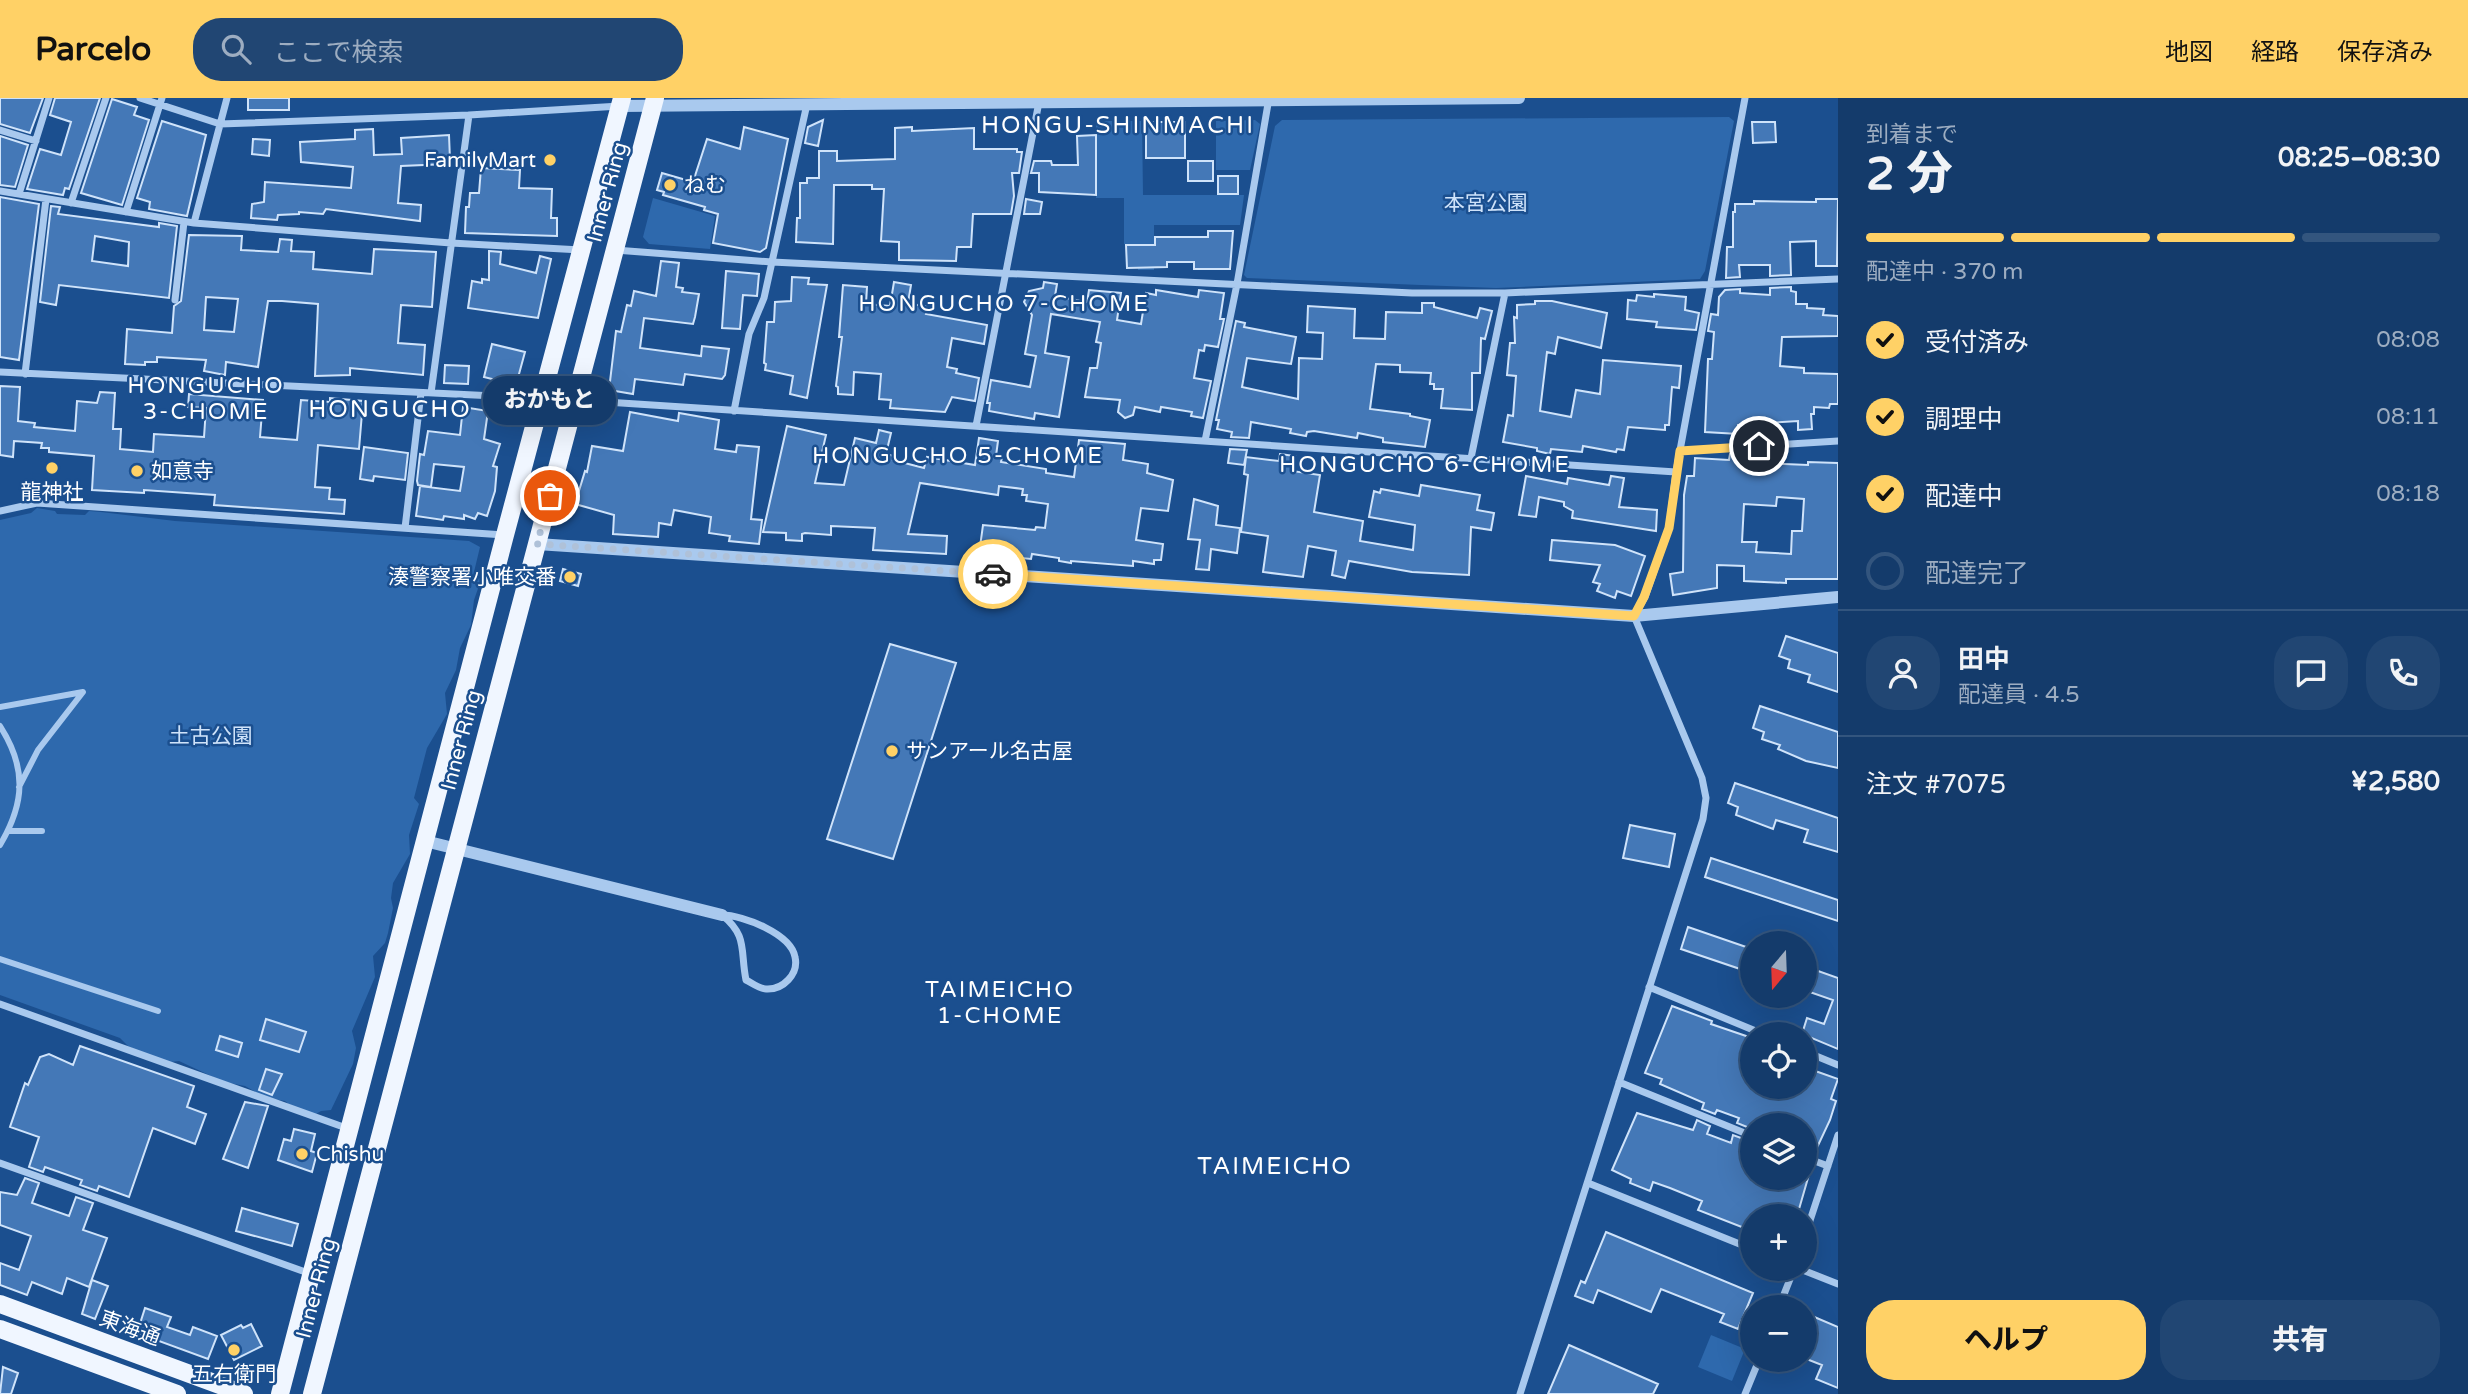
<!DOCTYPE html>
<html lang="ja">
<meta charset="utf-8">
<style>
body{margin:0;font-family:"Varela Round","Noto Sans JP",sans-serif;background:#214673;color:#f1f3f6;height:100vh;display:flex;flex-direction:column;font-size:26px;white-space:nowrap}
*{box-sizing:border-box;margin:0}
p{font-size:23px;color:#9dadc1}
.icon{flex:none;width:38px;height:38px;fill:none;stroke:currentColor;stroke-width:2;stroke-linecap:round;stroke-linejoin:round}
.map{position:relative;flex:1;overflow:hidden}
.side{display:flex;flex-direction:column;background:#143b6b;width:630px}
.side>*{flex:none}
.needle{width:46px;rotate:199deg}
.fabs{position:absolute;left:1740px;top:833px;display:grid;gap:14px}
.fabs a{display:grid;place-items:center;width:77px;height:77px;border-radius:50%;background:#143b6b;box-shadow:0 7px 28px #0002,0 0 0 2px #33557e;font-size:35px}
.pin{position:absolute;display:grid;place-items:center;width:60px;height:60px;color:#fff;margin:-30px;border:4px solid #fff;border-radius:50%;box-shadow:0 2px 7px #0007}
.courier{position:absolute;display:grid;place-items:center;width:70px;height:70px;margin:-35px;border:5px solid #ffd166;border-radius:50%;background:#fff;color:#222;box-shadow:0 2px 9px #0007}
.bubble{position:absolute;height:49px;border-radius:24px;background:#143b6b;box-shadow:0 7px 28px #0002,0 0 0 2px #33557e;font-size:23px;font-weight:800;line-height:49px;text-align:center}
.overview em{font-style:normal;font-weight:800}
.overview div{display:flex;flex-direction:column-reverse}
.overview{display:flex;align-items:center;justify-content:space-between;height:119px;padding:0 28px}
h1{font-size:46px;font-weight:800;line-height:52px}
.bar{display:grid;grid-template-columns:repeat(4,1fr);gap:10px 7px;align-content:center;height:84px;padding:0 28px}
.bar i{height:9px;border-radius:5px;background:#33557e}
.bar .selected{background:#ffd166}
.bar p{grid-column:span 4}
.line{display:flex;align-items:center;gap:18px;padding:0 28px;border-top:2px solid #33557e}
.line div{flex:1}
.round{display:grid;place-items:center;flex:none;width:74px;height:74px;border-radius:28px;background:#214673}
ol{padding:0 28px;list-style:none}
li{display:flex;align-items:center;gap:21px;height:77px}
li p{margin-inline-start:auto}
li .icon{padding:7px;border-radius:50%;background:#ffd166;color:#111;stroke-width:4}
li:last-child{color:#9dadc1}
li i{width:38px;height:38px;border:4px solid #33557e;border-radius:50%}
.cta{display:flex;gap:14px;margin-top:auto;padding:14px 28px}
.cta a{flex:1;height:80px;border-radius:28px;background:#ffd166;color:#111;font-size:28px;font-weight:800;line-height:80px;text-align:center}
.cta a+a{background:#214673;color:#f1f3f6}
header{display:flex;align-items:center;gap:42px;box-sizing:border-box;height:98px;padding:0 35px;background:#ffd166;color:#111}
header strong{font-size:33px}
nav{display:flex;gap:38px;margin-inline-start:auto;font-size:24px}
.search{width:490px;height:63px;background:#214673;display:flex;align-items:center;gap:18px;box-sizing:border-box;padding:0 24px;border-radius:28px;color:#9dadc1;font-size:26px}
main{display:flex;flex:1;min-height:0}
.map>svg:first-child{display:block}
.green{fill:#2e69ad}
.building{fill:#4478b7;stroke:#cfe3fa;stroke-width:2;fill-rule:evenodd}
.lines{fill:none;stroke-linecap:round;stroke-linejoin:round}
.pedestrian{stroke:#a9c9ee;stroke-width:6}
.minor{stroke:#a9c9ee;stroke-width:7}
.tertiary{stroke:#a9c9ee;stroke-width:12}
.primary{stroke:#f0f6ff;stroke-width:18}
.done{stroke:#afc1d8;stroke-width:7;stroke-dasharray:0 12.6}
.route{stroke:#ffd166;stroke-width:9}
.poi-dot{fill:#ffd166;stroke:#1b4f8f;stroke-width:2.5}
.labels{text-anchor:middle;stroke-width:5;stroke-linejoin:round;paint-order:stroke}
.poi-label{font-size:21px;fill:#fff;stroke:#1b4f8f;text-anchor:start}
.street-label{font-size:21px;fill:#fff;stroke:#1b4f8f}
.park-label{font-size:21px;fill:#cfe3fa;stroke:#1b4f8f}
.neighbourhood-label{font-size:23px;letter-spacing:2px;fill:#fff;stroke:#1b4f8f}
.quarter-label{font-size:24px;letter-spacing:2px;fill:#fff;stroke:#1b4f8f}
</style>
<header>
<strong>Parcelo</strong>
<div class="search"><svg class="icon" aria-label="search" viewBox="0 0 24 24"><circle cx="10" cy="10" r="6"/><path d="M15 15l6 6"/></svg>ここで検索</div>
<nav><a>地図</a><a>経路</a><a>保存済み</a></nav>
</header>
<main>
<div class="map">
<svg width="1838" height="1296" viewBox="0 0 1838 1296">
<rect width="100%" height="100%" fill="#1b4f8f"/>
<path class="green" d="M1729,19L1734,23L1705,173L1700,181L1496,190L1247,180L1244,177L1275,28L1282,22Z
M1255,22L1260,26L1250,72H1216V23Z
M1096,23H1142L1143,97H1244L1240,127H1154V172H1138L1137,146H1124V100H1096Z
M653,100L715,118L710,151L649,146L643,139Z
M37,410L55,413L57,416L85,417L89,413L101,414L175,423L469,443L480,449L474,474L481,482L474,502L471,527L460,550L456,572L445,595L447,616L427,650L414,700L419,706L409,737L410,756L393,785L391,800L393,810L388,835L385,845L373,858L375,879L352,933L356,950L353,966L331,1012L321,1013L316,1016L299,1015L285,1003L266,1000L245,988L224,984L179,963L163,965L128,948L120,940L0,897V422L31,415Z
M1711,1237L1745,1251L1732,1283L1698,1269Z"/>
<path class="building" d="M0,0H43L30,35L0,26Z
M55,0H100L69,91L65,90L63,97L27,91L40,51L61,57L71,24L50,17Z
M248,0H289V12H248Z
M112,1L137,9L134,17L149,22L122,107L81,95Z
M823,22L818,48L805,45L808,29Z
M162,23L206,37L187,118L149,111L150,104L137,100Z
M1146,24H1185V60H1146Z
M1752,24H1775L1776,44L1753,45Z
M744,29L788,41L766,150L760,154L713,145L718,116L704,112L705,109L663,97L664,94L657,92L662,75L693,84L707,41L740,51Z
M912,29V33L974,30V51H1017V54H1022L1019,75H1012L1014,98L1011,116H973L971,149H957L956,163L899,162V144L881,143L884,91H872V87H834L833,146L796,144L797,120H800V85H807V80H819V53H837V63L895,61V30Z
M373,31L374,57L402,56L401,40L449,37L450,62L446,63L447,66L401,68L398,105L421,107L420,123L326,111L323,116L299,114V116L278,117L277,122L251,120L252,106L264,104L265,84L351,90L353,69L301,64L300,44L355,41V32Z
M1096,37V97L1039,94V75H1031L1034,63H1051L1052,67H1078L1077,38Z
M0,38L28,47L15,89L0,87Z
M253,41L270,42L269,58L252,56Z
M1188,63H1213V83H1188Z
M481,70L520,72L519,90L552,91L551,120H557V138L465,135L466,109H469L470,95H479Z
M1218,78H1238V96H1218Z
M0,99L39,106L19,262L0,259Z
M1026,101L1042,104L1040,116H1024Z
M1816,101H1838L1837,168H1816V143L1790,144L1791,177L1770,178V167H1739L1740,179L1726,180L1727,149H1733V114H1735V106H1754V103L1816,104Z
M51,108L60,109L58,116L159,129V125L177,128L169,200L59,187L56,207L40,204ZM95,138L129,144L128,168L92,163Z
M1208,133H1233L1230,171H1194V164H1167V169L1127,170L1126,147H1155V139H1208Z
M189,137L242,138L241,152L278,154L280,141L292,142L291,153L314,154L313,171L372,176L374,151L436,154L432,209L401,207L398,245L425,247L423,277L350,270V277L315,278L318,206L282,203H268L258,269L226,264L225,277L204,273L206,262L157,259V264H145V267L125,266L127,231L172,235L174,208L181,203ZM206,199L238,201L234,234L204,232Z
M489,153L501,154L500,166L536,175L540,158L551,161L538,220L468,210L472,183L482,185V181L489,182Z
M661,163L679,165L676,189L683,190L682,194L699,196L695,219L693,226L644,220L640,250L701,258L702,248L729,251L725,277L722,281L685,276L683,287L635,281L633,296L609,292L616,233L621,234L627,207L631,208L634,193L656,198Z
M726,173L759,176L757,198L743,197L740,231L722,230Z
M792,179L809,180L808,186L827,187L807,300L790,296L793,278L765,272L766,266L764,265L767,224H774L775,204L791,203Z
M894,184L911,187L908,205L928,209L926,216L987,227L984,246L952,240L947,269L957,271L956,275L979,280L975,303L952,299L945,314L890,310L891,302L879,301L881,276L854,274L853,297L838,296V289L836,288L842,239H839L843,187L867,189L866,206L890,208Z
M1044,184L1057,186L1055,198L1087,204L1089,192L1121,195L1117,222L1141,226L1146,195L1156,197V192L1198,199L1199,192L1224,195L1220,221H1224L1218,249L1205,247L1204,253L1199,252L1194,280L1211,283L1203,320L1191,318L1192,314L1161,309L1160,314L1135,309L1133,317L1125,320L1118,314L1120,302L1085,299L1090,270H1097L1101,245L1096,244L1100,224L1051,216L1045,255L1069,259L1059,319L1035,315L1034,321L989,313L990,305H987L991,282L1030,289L1036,258L1025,256L1032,217L1024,204L1029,193L1043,190Z
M1791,189V193L1796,194V206H1807V210L1824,211L1823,217L1838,218V238L1782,239L1780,268L1804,270V275L1838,276V306H1830L1829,310L1814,309V316H1811L1812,331L1798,332V323L1738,327V336L1705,334L1708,261H1712L1714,234L1708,233L1711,216L1718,217L1719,199L1725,192L1740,191V195L1770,197V190Z
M1654,196L1686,199L1685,212L1699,215L1696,232L1656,229L1657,224L1627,221L1628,202L1636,203L1637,197L1654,199Z
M1535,203H1552L1607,215L1601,250L1558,239L1555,256L1547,254L1540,313L1571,319L1576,292L1600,296L1603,262L1681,268L1679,290L1672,289L1669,327H1665V332L1628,329L1624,352L1617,351L1616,354L1583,348L1582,354L1551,351L1550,356L1537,353V350L1503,344L1508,317L1513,318L1516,278L1507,277L1510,245H1515L1514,219L1517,220V207L1535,206Z
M1422,205H1434V209L1477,220L1480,210L1492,213L1485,241L1481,240L1480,275H1472V312L1441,310L1443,291H1434V286H1430L1431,275L1400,274V267L1376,266L1370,311L1410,316V318L1430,322L1425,349L1383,344V340L1358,335L1357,340L1314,333L1307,334L1306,338L1290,335L1291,331L1251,324L1249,340L1231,339L1232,334L1217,331L1219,322H1216L1236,223L1245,225L1244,229L1296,239L1291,266L1247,260L1242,289L1298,301L1299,260L1322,261L1323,235L1307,234L1308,208L1355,211L1354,240L1385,241L1386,214L1422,215Z
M492,246L525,254L516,287L484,279Z
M445,267L469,268L468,286L444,285Z
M0,288L20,289L18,323L35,325L34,329L75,333L77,303L97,305L100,294L115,295L113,331H121L120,351L153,354L154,336L204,339L206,310L188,309L189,296L263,302L260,339L297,342L301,302L330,304V300L363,303L359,351L318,347L315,389L330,390L329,401L345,402L344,416L214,407L215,397L144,392V395L92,392L94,358L49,354V350H41L42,345L14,343L13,359L0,357Z
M463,309L488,313L484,341L500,346L493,368L497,369L495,393L487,418L478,415L475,421L464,417V421L444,418L443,422L416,418L420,388L460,393L464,369L434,366L431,389L418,387L417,383L420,356L424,357L428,333L460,337Z
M630,314L678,323L679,315L719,322L715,351L736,354L737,347L759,349L751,421L762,422L759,446L729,443L730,438L709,435L711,419L674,412L671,427L659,425L658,439L613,436L614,417L575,406L585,373L587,374L592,348L623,353Z
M787,328L826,337L815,385L844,387L855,340L876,345L879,332L891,335L886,356L894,358L893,362L924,370L927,359L975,367L979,340L998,343L996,358L1002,359L1001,364L1046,371V375L1074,379L1079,342L1125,346L1123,362L1148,366L1147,375L1173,382L1168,413L1141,410L1136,442L1163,446L1161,462H1154V466L1133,463V468L1071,463V465L1059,463V460L1032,456L1031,461L979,456L983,427L1035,432L1036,429L1045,430L1048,406L1026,403L1027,397H1022L1023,391L999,388L998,397L920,385L908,436L947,438L946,456L873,452L875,430L831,428V437L805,435L802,436V443L786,442V435L763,434Z
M364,349L408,355L405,382L374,378L373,383L360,381Z
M1230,351L1247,352L1244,367L1228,365Z
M1742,355V359L1764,360L1763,365L1808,367V364L1838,365V481H1786V485L1744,483V468L1717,467V490L1673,497L1670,476L1683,474L1684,397L1687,378H1694L1695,360L1729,362L1730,356ZM1777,399L1804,401L1802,433H1792L1791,456L1756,454L1757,444H1742L1744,406L1776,408Z
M1280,356L1295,358L1292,373L1320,377L1314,414L1363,423L1360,443L1413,452L1415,427L1369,419L1374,393L1380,395L1381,391L1419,398L1421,387L1480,397L1477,412L1494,415L1491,432L1471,429L1469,477L1412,474L1349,463L1345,480L1332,477L1336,453L1308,448L1303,479L1263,474L1268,438L1241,434L1248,377L1244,376L1246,359L1279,363Z
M1526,378L1567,386L1568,380L1609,387L1611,378L1624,380L1619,409L1657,412L1656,433L1572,420L1573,413L1564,408V404L1539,399L1536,419L1519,417Z
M1194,401L1218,408L1216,427L1240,430L1237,455L1211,451L1209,472L1196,471L1200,442L1188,441Z
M1552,442L1615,447L1645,458L1631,498L1617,493L1615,500L1597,493L1600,486L1593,484L1600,467L1550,462Z
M563,471L581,476L578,488L560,483Z
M1786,538L1838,555V594L1808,584L1810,577L1788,570L1790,562L1779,558Z
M890,546L956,565L893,761L827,741Z
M1760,608L1838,634V670L1806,663L1778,651L1780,647L1762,641L1764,634L1753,630Z
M1735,685L1838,720V754L1804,744L1808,732L1776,722L1773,731L1736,717L1738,709L1728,705Z
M1630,727L1675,736L1669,769L1623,760Z
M1711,760L1838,802V823L1705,779Z
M1688,829L1752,851V875L1681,851Z
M1804,868L1838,880V951L1802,936L1807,920L1824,926L1833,902L1804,892Z
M1672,908L1712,923L1711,926L1752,940V989H1804V969L1838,981L1831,1001L1836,1003L1830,1022L1814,1056L1804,1053V1027H1752V1031L1737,1025L1739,1020L1717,1012L1715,1016L1702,1011L1704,1005L1660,986L1662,981L1645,975Z
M266,921L306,934L299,954L260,942Z
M220,938L242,945L238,959L216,952Z
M80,948L194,988L187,1009L206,1016L195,1046L153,1030L129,1099L99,1088L97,1093L80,1087L82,1082L45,1069L43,1074L29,1069L39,1039L10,1029L25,985L28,987L40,959L49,956L73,967Z
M266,971L282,976L272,997L259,992Z
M245,1004L268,1008L248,1070L223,1061Z
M1637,1015L1693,1032L1697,1022L1710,1028L1707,1036L1731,1045L1733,1037L1752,1044V1080H1808L1797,1118H1752V1133L1698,1112L1702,1103L1670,1090L1653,1084L1650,1093L1630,1085L1631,1081L1612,1072Z
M294,1031L315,1036L311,1053L317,1055L312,1074L278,1062L284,1041L291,1043Z
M25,1080L39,1085L32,1105L69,1118L76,1099L93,1105L83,1132L107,1140L89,1189L67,1180L62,1196L32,1184L27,1197L0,1187V1165L19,1172L31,1138L0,1127V1094L17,1097Z
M242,1110L298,1126L292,1148L236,1133Z
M1606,1134L1753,1195L1738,1231L1720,1224L1724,1216L1661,1191L1651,1214L1598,1192L1593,1205L1575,1198L1581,1183L1585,1185Z
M92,1182L108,1188L95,1221L82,1216Z
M145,1210L171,1219L167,1229L190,1237L193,1229L217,1238L208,1261L137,1235Z
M1812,1218L1838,1229V1290L1816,1281L1822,1267L1804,1260V1236Z
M251,1226L262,1248L234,1262L221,1237L241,1227L243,1230Z
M1569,1247L1658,1286L1653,1296H1548Z
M3,1269L18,1275L11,1296H0Z"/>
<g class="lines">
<path class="pedestrian" d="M0,609L83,594L38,652L19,689
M0,628C27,670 25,705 0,747
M9,733H42
M0,861L158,913"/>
<path class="minor" d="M140,0L220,26L469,17L620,8
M0,32L36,43
M0,93L194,125L451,145L581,152
M19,96L49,0
M71,105L106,0
M126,114L162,0
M194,125L227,0
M615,152L772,164L1412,195H1505L1838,181
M175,202L184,124
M0,274L575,302L1676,374
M25,276L46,101
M431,295L469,17
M734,313L749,236L764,200L807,6
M976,328L1039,4
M1205,343L1237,186L1269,0
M1680,353L1838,343
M1471,360L1505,195
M0,413L37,405L504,437
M405,430L421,295
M722,817C743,817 791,836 795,859C799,876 783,892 766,891C760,891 752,885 746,882C740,852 748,838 722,817Z
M1649,889L1763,936
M0,906L349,1031
M1804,953L1838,967
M1619,984L1752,1038
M1804,1059L1828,1068
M0,1065L311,1176
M1588,1085L1752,1151
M1804,1141L1838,1037
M1800,1171L1838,1186
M1779,1209L1794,1171
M1520,1296L1703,721L1706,700L1702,680L1634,518L1645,499L1669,430L1676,374L1745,0
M1745,1296L1759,1262"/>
<path class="tertiary" d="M620,8L1519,0
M537,446L1634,518L1838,499
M425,743L722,817"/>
<path class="primary" d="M0,1206L244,1296
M0,1231L177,1296
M280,1296L505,437L622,0
M312,1296L655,0"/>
</g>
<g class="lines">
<path class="done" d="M550,398L537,446L993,476"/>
<path class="route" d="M993,476L1634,518L1644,499L1669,430L1680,353L1759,348"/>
</g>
<g class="poi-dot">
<circle cx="550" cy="62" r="7"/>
<circle cx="670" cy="87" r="7"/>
<circle cx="52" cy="370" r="7"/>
<circle cx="137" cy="373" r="7"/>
<circle cx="570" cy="479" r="7"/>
<circle cx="892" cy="653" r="7"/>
<circle cx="302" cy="1056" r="7"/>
<circle cx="234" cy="1252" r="7"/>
</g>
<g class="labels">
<g class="poi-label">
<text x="536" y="69" text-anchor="end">FamilyMart</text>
<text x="684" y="94">ねむ</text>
<text x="151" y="380">如意寺</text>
<text x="52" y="401" text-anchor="middle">龍神社</text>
<text x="556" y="486" text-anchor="end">湊警察署小唯交番</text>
<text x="906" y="660">サンアール名古屋</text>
<text x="316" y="1063">Chishu</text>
<text x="234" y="1283" text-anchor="middle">五右衛門</text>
</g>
<g class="street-label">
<text transform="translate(607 94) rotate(-75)" y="7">Inner Ring</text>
<text transform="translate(461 642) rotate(-75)" y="7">Inner Ring</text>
<text transform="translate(316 1190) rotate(-75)" y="7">Inner Ring</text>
<text transform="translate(130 1230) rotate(20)" y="7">東海通</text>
</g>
<g class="park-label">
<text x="1486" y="112">本宮公園</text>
<text x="211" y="645">土古公園</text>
</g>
<g class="neighbourhood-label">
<text x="1004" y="213">HONGUCHO 7-CHOME</text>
<text x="206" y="295">HONGUCHO<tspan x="206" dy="26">3-CHOME</tspan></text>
<text x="958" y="365">HONGUCHO 5-CHOME</text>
<text x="1425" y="374">HONGUCHO 6-CHOME</text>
<text x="1000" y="899">TAIMEICHO<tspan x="1000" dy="26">1-CHOME</tspan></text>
</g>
<g class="quarter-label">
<text x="1118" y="35">HONGU-SHINMACHI</text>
<text x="390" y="319">HONGUCHO</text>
<text x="1275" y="1076">TAIMEICHO</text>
</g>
</g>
</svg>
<div class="fabs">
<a><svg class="needle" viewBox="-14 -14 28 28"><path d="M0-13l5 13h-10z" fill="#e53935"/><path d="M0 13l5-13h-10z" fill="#9dadc1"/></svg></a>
<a><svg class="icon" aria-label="locate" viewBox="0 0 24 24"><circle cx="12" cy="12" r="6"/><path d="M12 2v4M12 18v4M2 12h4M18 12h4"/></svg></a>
<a><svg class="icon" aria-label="layers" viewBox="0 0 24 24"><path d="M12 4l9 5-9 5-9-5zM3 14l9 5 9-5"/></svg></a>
<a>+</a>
<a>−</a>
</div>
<div class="pin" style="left:550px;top:398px;background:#ea580c"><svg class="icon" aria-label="bag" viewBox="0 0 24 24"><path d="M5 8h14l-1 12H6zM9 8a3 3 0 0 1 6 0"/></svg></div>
<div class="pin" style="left:1759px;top:348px;background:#1f2937"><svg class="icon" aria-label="home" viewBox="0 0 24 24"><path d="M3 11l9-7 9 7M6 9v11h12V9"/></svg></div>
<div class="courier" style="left:993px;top:476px"><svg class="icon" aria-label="car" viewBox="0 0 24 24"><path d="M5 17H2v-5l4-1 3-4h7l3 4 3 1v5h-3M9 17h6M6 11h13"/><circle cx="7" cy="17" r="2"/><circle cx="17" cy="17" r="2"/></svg></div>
<div class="bubble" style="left:483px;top:278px;width:133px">おかもと</div>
</div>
<section class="side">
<div class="overview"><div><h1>2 分</h1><p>到着まで</p></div><em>08:25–08:30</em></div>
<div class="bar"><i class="selected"></i><i class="selected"></i><i class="selected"></i><i></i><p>配達中 · 370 m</p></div>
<ol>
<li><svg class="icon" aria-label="check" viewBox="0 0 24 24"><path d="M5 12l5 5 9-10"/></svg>受付済み<p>08:08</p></li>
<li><svg class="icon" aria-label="check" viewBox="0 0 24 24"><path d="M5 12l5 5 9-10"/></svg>調理中<p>08:11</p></li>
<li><svg class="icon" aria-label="check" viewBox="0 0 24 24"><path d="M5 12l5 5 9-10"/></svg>配達中<p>08:18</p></li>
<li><i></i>配達完了</li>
</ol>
<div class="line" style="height:126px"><a class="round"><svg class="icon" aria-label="person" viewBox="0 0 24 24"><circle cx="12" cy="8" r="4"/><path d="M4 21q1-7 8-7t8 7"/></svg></a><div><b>田中</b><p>配達員 · 4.5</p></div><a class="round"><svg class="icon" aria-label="chat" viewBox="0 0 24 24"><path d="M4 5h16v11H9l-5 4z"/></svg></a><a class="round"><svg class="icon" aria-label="phone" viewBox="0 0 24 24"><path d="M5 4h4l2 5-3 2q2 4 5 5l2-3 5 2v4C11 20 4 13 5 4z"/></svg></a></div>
<div class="line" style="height:91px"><div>注文 #7075</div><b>¥2,580</b></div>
<div class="cta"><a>ヘルプ</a><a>共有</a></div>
</section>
</main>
